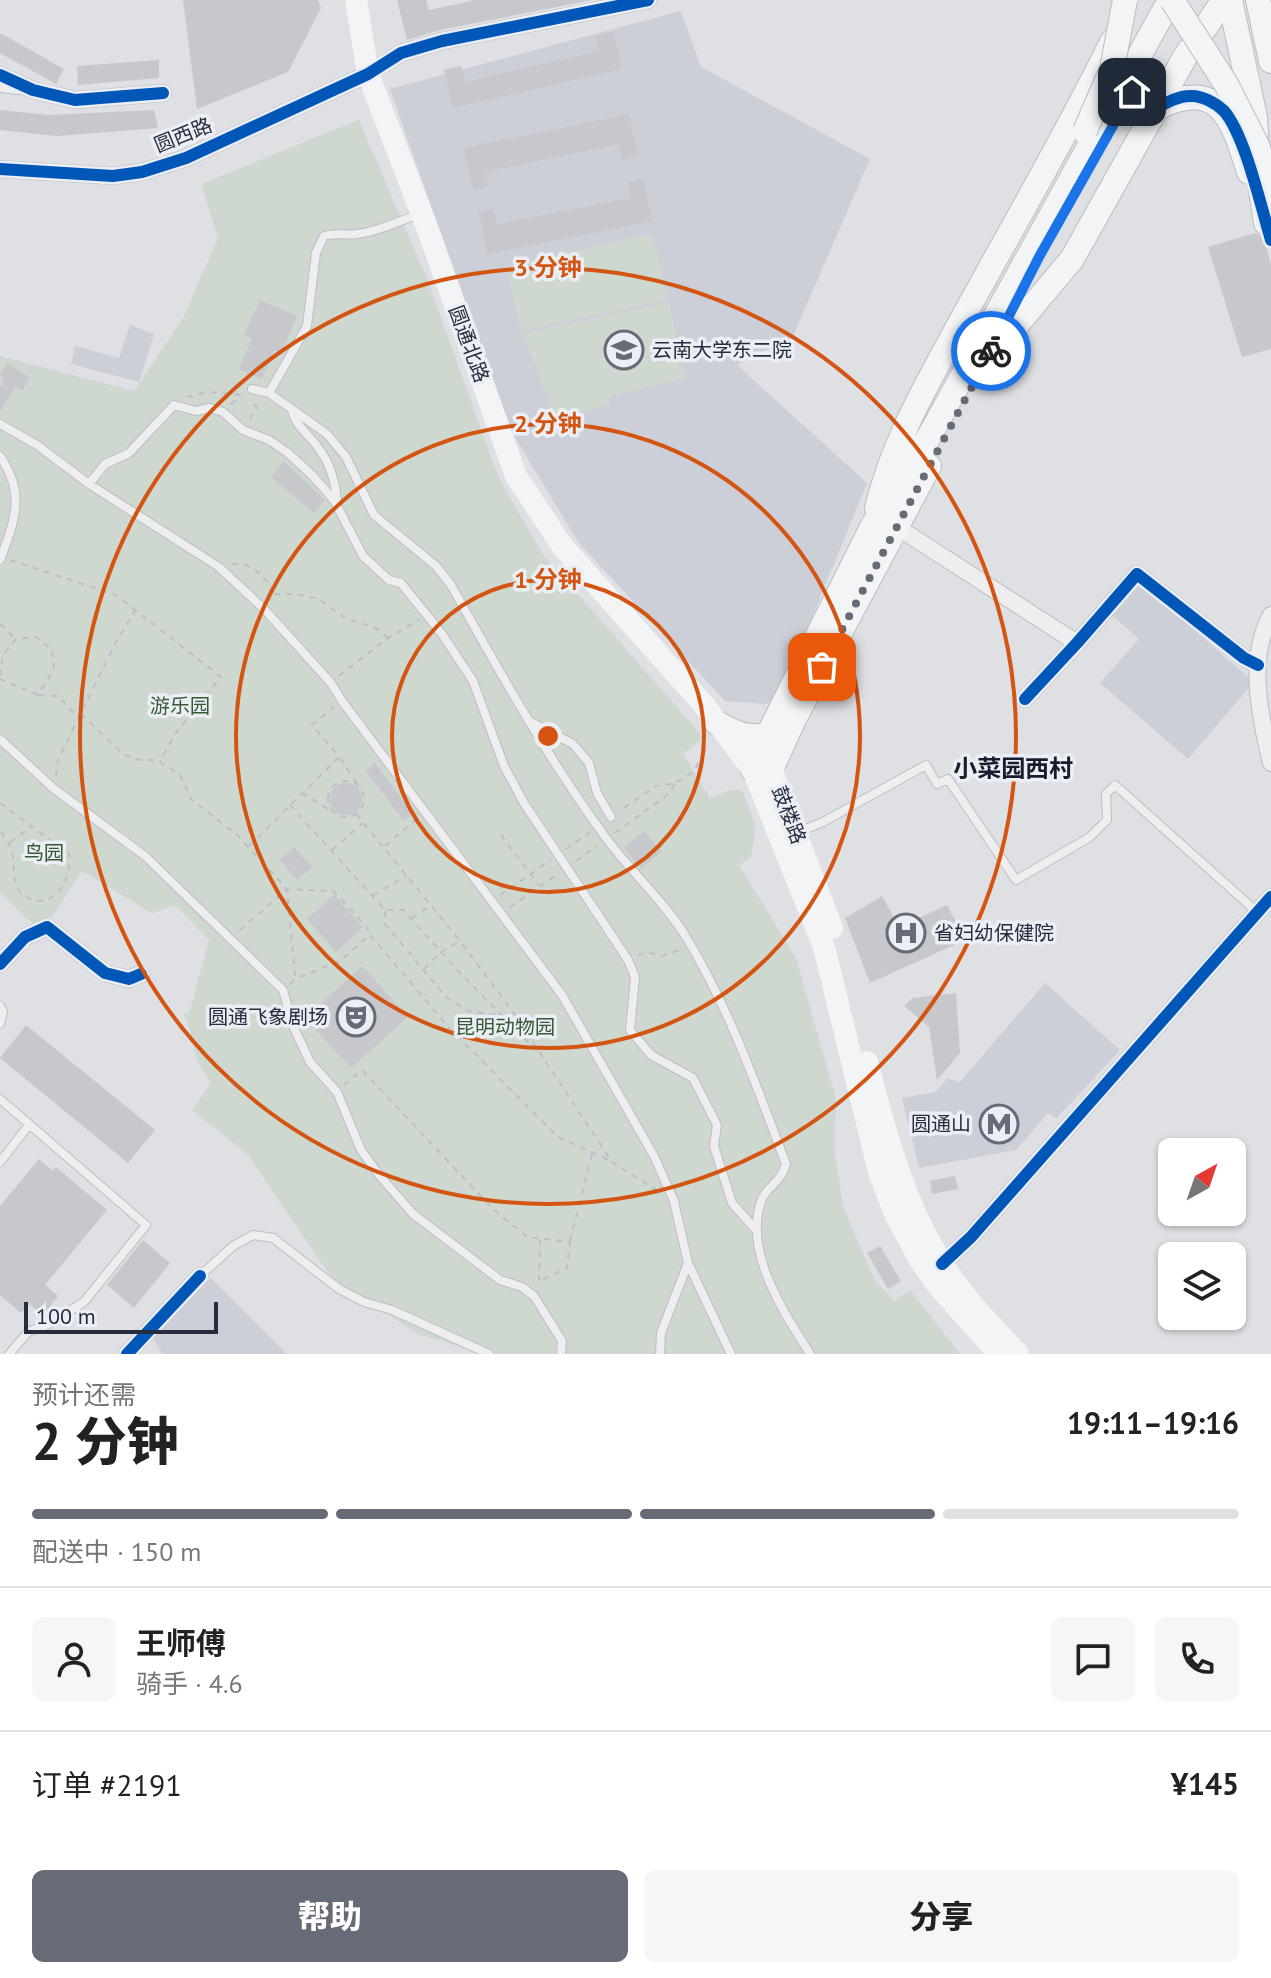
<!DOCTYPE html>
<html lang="zh">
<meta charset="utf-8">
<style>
body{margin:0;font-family:"PT Sans","Noto Sans SC",sans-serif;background:#f6f6f6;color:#222;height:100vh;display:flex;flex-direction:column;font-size:30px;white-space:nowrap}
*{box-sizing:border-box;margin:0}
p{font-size:26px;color:#767676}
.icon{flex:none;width:44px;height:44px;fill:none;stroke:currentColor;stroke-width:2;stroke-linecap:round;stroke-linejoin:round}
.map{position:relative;height:1354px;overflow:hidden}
.side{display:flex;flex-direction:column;background:#fff;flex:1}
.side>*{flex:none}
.needle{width:52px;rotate:40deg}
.controls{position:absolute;left:1158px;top:1138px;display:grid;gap:16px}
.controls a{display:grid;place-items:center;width:88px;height:88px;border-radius:12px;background:#fff;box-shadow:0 2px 6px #0004;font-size:40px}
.scale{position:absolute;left:24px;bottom:20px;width:194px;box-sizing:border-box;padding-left:8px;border:4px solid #252c3d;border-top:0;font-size:22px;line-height:28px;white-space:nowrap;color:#252c3d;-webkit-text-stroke:6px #ebeef4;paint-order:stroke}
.pin{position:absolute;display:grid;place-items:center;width:68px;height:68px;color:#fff;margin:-34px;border-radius:16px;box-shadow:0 4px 12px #0006}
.courier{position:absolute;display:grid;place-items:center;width:80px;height:80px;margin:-40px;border:6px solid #1a73e8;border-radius:50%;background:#fff;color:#222;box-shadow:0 2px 10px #0007}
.summary em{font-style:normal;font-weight:800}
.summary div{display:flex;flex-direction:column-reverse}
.summary{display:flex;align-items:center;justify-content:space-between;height:136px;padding:0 32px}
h1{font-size:52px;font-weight:800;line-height:60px}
.bar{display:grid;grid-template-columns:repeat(4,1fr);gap:12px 8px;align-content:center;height:96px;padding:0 32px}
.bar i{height:10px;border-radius:6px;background:#e0e0e0}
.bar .current{background:#666b77}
.bar p{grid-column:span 4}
.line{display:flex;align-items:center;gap:20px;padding:0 32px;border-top:2px solid #e0e0e0}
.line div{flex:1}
.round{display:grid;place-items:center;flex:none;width:84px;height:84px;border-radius:12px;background:#f6f6f6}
.button{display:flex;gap:16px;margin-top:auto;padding:16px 32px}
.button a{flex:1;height:92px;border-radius:12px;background:#666b77;color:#fff;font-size:32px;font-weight:800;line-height:92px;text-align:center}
.button a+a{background:#f6f6f6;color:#222}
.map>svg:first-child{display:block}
.built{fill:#cccfd7}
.green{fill:#ced8cf}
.building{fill:#c6c8cc}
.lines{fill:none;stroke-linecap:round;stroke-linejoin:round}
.lane-casing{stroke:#bcbec2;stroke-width:10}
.street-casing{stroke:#bcbec2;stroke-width:18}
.primary-casing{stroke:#babdc2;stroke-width:26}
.path{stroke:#bebec4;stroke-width:2;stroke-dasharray:6 6;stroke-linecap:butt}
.lane{stroke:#eeeef1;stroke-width:8}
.street{stroke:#eeeef1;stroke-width:16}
.secondary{stroke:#f2f4f5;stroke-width:22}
.primary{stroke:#f2f4f5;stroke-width:24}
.primary-bridge-casing{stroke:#babdc2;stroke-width:26;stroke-linecap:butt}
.primary-bridge{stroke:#f2f4f5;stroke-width:24}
.cycleway-casing{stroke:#ebeef4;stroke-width:17}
.cycleway{stroke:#0057b8;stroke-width:12}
.done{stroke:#666b77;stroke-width:8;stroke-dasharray:0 14.4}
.route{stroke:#1a73e8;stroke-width:10}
.ring{fill:none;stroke:#d45411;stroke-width:4}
.labels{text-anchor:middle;stroke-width:7;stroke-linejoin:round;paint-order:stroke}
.street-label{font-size:20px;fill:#252c3d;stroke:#ebeef4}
.poi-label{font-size:20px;fill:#252c3d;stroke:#ebeef4;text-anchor:start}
.park-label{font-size:20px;fill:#365933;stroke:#ebeef4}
.quarter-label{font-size:24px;font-weight:bold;fill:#181d2d;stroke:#ebeef4}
.centre{fill:#d45411;stroke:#ebeef4;stroke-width:4}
.ring-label{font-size:24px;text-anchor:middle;font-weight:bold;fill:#d45411;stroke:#ebeef4;stroke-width:7;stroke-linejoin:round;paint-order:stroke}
</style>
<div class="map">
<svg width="1271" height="1354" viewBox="0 0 1271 1354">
<rect width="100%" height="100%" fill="#dee0e4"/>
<path class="built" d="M681,11L701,67L870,159L793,336L737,365L867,483L791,669L768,704L725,701L579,543L509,428L390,89Z
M130,325L154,334L139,382L71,364L75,346L119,358Z
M1141,584L1254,682L1188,759L1100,683L1139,639L1113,616Z
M1045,983L1120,1050L1057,1118L1048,1113L1016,1150L919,1168L902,1098L935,1092L948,1078L959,1083Z
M211,1278L287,1354H162L153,1337Z"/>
<path class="green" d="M359,120L426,276L498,476L542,553L704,738L683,754L710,798L730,790H742L756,826L751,858L739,865L796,958L836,1099L835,1153L843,1206L874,1279L894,1301L910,1290L960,1354H486L420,1335L333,1280L248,1155L192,1110L211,1083L197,1061L190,1030L183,1012L189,1014L209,940L175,905L152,913L82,871L52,917L34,925L0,893V356L134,391L183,318L218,238L201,184Z
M653,234L667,300L521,331L506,266Z
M669,302L688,390L685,378L607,397L610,409L608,405L555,418L523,333Z"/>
<path class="building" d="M183,0H318L321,8L288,72L197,109Z
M397,0H426L429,10L475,0H592L440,30L407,40Z
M613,32L622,69L453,108L444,70L461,66L465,82L599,51L595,36Z
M0,33L64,69L56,84L0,53Z
M159,60V78L78,85L77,66Z
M0,110L49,115L154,110L158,128L57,136L0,130Z
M629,114L638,156L622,160L619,144L485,172L489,186L473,190L464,148Z
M643,179L652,221L487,254L479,212L494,209L497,224L631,198L628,182Z
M1255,233L1263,237L1271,264V349L1242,357L1208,247Z
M260,300L297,316L281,354L274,351L262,379L239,369L252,339L244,335Z
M7,363L30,378L22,391L15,387L0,412V388L4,380L0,375Z
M284,461L325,500L314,513L271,477Z
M375,763L413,814L404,821L365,770Z
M330 799a16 16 0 1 1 32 0a16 16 0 1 1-32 0Z
M644,831L662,851L641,869L624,848Z
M294,847L312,867L297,880L280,860Z
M334,895L363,927L336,952L307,919Z
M882,896L899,927L947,905L965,940L870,983L845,918Z
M362,966L408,1017L351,1068L305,1018Z
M956,993L960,1053L937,1080L929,1027L904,1006L913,998Z
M26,1025L155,1130L128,1163L0,1058Z
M39,1159L53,1171L56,1167L107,1210L45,1285L58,1296L43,1315L29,1304L21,1313L0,1295V1206Z
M955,1176L958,1189L932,1194L930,1181Z
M143,1240L170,1263L134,1308L107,1285Z
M880,1246L901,1281L888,1289L867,1253Z"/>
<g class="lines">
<g class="lane-casing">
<path id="lane" d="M0,88L19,90
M252,389L269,393L327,434L346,457L374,515L436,566L451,585C499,671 548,759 606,838C631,872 664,901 686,937C729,1008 757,1087 786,1164C781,1183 769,1184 762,1199C742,1251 784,1312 810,1354
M269,393L307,326L316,253L324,236C335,232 346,236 357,234C379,231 400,221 421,213
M292,410C295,425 308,434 317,446C330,462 337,485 337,506
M0,424L37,445L89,484L219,567L265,610L331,683L342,701L562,995L654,1156L674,1201L688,1263L731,1354
M0,456C26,494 15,520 0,560
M89,484L105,464L129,453L174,405L196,411L210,408L223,412L243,430L269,440L288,453L312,475L334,500L363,556L389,580L401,583L442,634L473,681L504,766L524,803L628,960L635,977L630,1030L651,1055L693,1078L717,1125L714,1146L732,1203L757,1231
M531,722L573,744L589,763L597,793L611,817
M0,739L53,788L145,856L283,990L293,1026L310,1062L337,1092L361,1150L380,1176L413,1214L500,1280L522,1287L534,1296L562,1341L561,1354
M796,833L823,822L926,765L937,784L948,779L1016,880L1090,837L1107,820L1106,794L1115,785L1257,912
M0,1006L3,1012L0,1024
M0,1099L146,1225L84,1302L49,1324L28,1332L9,1354
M0,1162L29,1125
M200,1276L233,1246L253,1235L273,1238L339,1289L364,1302L392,1310L489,1354
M660,1354L661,1333L688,1263"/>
</g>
<g class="street-casing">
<path id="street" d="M0,75L33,90L75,100L163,93
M0,169L113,176L142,172L186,158L368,74L401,53L442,41L648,0
M897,527L1077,643
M1271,615C1247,658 1260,717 1271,763
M1025,699L1077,643L1137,574L1244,658L1258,665
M0,964L25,937L47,927L105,973L129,979L141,974
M942,1264L971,1237L1271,897
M127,1354L200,1276"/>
</g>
<g class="primary-casing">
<path id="primary" d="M1230,0L1255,117L1258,171L1266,223
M1258,0L1271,61
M1155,109C1219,76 1232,118 1249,172
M984,364L1072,259L1185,57L1224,0
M877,508C893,442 927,384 959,325C1010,231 1065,138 1112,42
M717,723C739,736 755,741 780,731
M774,763L794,719L929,466
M753,770L761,749L873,525L909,472L936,424L1170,0"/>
</g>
<path class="path" d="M187,397L208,392L244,395
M231,404L241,396
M250,419L257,408L251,401
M10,560L116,595L221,677L175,734L160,761
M232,564C252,562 266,576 274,594L271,599
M274,594H295L319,599L345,618L376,628L388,638
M0,624L15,638
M0,676L3,655L16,639L36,637L52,650L54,670L38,695L0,679
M339,676L388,638L419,620
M39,695L58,696L78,718
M81,714L122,753L134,759L159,761L180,775L191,799L237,835L287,889L295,976
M340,758L359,786
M56,776L58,760L116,642L136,609
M328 799a18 18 0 1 1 36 0a18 18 0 1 1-36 0Z
M677,782L694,771L700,760
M302,793L331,811
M0,803L69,854C73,878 54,912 27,897C9,888 16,868 12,852C10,843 5,838 0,830
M290,805L385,910H403L460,973L543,1057
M356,814L457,937L513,1012L612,1162L658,1191
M615,833L666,796L676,783L656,786L621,810
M501,835L539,885
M10,842L31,827
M249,846L339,757L312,725L334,707
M385,846L417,819
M566,849L590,832
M332,850L363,823
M576,861L597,846
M373,895L406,876
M500,895L551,860
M510,907L558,874
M385,911V924L447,998L468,1011L499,1015
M412,918L430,906
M240,930L287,889L333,891L366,926L370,934
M638,955L647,952L661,956L682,949
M424,969L441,952L460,941
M290,984L295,979L340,961L370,935L452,1031L558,1137L611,1161
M344,1085L362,1070L493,1209L527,1237L570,1242L567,1268L539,1281
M570,1241L592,1154
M539,1281L540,1240"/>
<use href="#lane" class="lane"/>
<use href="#street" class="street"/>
<path class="secondary" d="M356,0L368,74L428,230L516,476L563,547L704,705L753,770L824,947L879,1172L896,1216L921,1262L938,1286L999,1354
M774,763L773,774L832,928
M867,1062C889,1144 909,1226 964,1294C980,1315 1000,1334 1018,1354"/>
<use href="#primary" class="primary"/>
<g class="primary-bridge-casing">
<path id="primary-bridge" d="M1172,0L1226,84L1257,145L1271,189
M1085,131L1112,69L1125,0"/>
</g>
<use href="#primary-bridge" class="primary-bridge"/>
<g class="cycleway-casing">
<path id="cycleway" d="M0,75L33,90L75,100L163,93
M1155,109C1166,103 1178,96 1190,96C1201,95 1216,103 1224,111C1245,135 1261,207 1271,240
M0,169L113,176L142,172L186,158L368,74L401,53L442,41L648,0
M1025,699L1077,643L1137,574L1244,658L1258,665
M0,964L25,937L47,927L105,973L129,979L141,974
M942,1264L971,1237L1271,897
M127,1354L200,1276"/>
</g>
<use href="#cycleway" class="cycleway"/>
</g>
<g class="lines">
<path class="done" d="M822,667L991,351"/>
<path class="route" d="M991,351L1039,257L1132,92"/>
</g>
<g class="ring">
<circle cx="548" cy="736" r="156"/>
<circle cx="548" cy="736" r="312"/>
<circle cx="548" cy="736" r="468"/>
</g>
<defs>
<g id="university-ring" transform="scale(2)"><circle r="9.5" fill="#ebeef4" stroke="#666b77" stroke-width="1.5"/><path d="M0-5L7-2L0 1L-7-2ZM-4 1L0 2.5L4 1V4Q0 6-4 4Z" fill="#666b77"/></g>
<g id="hospital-ring" transform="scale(2)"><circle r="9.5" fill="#ebeef4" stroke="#666b77" stroke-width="1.5"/><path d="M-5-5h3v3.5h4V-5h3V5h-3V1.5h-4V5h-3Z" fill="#666b77"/></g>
<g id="theatre-ring" transform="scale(2)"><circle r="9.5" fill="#ebeef4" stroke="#666b77" stroke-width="1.5"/><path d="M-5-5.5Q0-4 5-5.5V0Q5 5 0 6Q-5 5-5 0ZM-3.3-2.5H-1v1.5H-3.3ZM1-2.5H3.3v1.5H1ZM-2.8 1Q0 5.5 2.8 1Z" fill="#666b77"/></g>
<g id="metro-ring" transform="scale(2)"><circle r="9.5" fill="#ebeef4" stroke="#666b77" stroke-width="1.5"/><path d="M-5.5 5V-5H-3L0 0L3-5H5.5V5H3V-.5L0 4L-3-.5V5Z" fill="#666b77"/></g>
</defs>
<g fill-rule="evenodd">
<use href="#university-ring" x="624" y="350"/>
<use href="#hospital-ring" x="906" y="933"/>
<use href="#theatre-ring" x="356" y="1017"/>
<use href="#metro-ring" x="999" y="1124"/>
</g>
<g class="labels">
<g class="street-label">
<text transform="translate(183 135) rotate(-22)" y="7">圆西路</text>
<text transform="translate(469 344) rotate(70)" y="7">圆通北路</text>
<text transform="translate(789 815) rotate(69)" y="7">鼓楼路</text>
</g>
<g class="poi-label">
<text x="652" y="357">云南大学东二院</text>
<text x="934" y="940">省妇幼保健院</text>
<text x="328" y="1024" text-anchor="end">圆通飞象剧场</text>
<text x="971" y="1131" text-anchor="end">圆通山</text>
</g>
<g class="park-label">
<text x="180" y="713">游乐园</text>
<text x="44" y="860">鸟园</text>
<text x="505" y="1034">昆明动物园</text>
</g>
<g class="quarter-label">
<text x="1013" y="777">小菜园西村</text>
</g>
</g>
<circle cx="548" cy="736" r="12" class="centre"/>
<g class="ring-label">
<text x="548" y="276">3 分钟</text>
<text x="548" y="432">2 分钟</text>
<text x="548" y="588">1 分钟</text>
</g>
</svg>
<div class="controls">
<a><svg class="needle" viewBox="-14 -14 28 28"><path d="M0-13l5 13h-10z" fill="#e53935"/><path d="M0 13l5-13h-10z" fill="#767676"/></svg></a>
<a><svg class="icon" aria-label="layers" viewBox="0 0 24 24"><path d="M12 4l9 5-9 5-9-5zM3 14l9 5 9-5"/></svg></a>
</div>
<div class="scale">100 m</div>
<div class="pin" style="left:822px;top:667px;background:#ea580c"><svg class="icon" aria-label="bag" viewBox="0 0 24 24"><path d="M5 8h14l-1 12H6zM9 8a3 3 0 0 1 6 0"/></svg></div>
<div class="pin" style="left:1132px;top:92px;background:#1f2937"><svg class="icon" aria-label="home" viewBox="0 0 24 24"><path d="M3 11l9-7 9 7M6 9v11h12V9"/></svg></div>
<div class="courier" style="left:991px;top:351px"><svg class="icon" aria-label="bike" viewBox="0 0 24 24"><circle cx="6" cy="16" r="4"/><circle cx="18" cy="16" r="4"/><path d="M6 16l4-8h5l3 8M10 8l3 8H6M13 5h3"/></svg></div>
</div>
<section class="side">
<div class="summary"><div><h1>2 分钟</h1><p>预计还需</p></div><em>19:11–19:16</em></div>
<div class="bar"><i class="current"></i><i class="current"></i><i class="current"></i><i></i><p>配送中 · 150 m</p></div>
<div class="line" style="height:144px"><a class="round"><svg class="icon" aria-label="person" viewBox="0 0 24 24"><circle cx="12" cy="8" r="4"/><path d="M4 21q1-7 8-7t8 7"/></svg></a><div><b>王师傅</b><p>骑手 · 4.6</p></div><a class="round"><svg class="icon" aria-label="chat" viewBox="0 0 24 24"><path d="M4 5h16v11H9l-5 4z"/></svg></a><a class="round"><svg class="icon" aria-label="phone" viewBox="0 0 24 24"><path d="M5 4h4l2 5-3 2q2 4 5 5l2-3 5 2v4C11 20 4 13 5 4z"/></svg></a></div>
<div class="line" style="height:104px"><div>订单 #2191</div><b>¥145</b></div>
<div class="button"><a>帮助</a><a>分享</a></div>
</section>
